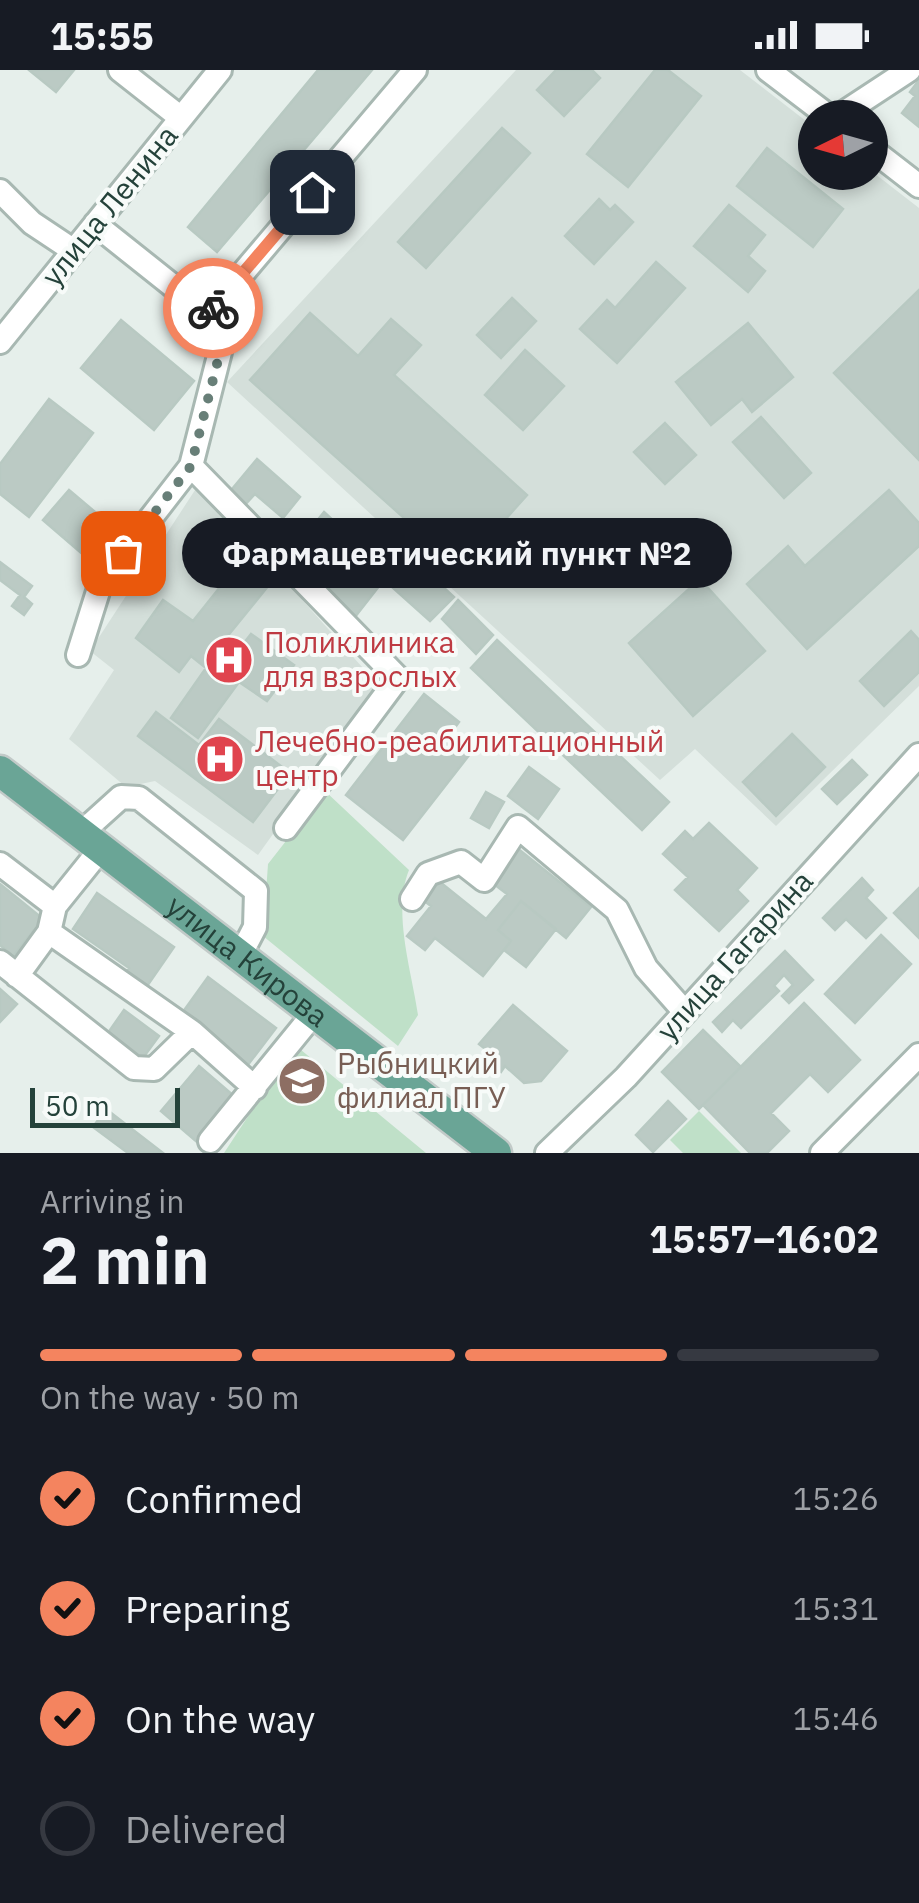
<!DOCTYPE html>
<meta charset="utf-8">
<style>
body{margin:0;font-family:"IBM Plex Sans",sans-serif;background:#242831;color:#f1f3f6;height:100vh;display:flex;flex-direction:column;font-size:38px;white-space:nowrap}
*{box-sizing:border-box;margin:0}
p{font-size:32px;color:#9ea1a6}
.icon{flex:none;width:55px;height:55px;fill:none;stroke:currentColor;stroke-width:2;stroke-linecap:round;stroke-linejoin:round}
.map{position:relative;height:1083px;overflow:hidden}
.drawer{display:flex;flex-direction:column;background:#171b24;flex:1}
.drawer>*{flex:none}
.needle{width:65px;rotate:265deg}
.buttons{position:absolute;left:798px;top:30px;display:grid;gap:20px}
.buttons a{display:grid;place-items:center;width:90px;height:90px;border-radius:50%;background:#171b24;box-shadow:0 5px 15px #0003;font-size:50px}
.scale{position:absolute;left:30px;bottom:25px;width:150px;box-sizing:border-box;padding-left:10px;border:5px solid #24423a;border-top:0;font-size:28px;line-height:35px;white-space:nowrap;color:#24423a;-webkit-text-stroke:8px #f7fbf9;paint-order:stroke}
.pin{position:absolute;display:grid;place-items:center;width:85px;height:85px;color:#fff;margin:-42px;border-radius:20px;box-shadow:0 5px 15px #0006}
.courier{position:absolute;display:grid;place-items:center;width:100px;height:100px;margin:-50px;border:8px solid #f4845f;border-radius:50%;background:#fff;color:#222;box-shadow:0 2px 12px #0007}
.bubble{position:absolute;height:70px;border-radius:35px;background:#171b24;box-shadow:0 5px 15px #0003;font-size:32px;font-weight:700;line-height:70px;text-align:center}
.headline em{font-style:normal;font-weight:700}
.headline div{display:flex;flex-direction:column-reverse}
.headline{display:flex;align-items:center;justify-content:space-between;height:170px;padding:0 40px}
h1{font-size:65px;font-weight:700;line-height:75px}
.bar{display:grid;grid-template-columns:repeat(4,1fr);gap:15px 10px;align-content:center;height:120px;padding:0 40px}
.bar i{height:12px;border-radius:8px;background:#363941}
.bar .on{background:#f4845f}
.bar p{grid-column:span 4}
ol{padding:0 40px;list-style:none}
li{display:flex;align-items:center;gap:30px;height:110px}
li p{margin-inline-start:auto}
li .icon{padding:10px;border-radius:50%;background:#f4845f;color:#111;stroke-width:4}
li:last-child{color:#9ea1a6}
li i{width:55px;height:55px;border:5px solid #363941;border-radius:50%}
.status{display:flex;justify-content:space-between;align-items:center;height:70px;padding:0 50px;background:#171b24;direction:ltr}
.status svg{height:28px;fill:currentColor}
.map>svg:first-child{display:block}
.built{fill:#d4dfda}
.green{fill:#bfe0c8}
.building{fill:#bbcac4;stroke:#b8c9c2;stroke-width:2.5}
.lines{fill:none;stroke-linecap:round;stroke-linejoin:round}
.minor-casing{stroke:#a8b8b2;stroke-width:28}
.major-casing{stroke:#c2cac8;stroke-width:35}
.minor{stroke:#fff;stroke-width:22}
.major{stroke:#6aa596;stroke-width:30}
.done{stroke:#687f78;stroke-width:10;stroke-dasharray:0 18}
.route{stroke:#f4845f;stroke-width:12}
.labels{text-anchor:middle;stroke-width:8;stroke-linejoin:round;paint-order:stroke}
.street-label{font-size:30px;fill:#24423a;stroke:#f7fbf9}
.health-label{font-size:30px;fill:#be3a42;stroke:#f7fbf9;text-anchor:start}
.education-label{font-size:30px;fill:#785e54;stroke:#f7fbf9;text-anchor:start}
</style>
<div class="status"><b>15:55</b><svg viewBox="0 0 49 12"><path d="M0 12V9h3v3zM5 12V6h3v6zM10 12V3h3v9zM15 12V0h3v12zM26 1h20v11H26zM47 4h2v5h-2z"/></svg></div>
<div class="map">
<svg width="919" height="1083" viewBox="0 0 919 1083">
<rect width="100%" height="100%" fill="#e6efeb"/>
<path class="built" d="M516,0H740L815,58V102L870,100L919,138V616L776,756L695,679L660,710L227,312Z
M199,414L379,616L258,785L155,711L126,717L69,669L114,600L90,581Z"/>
<path class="green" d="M325,721L409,800C392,842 412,902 418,945L398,976L263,866L268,794Z
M295,975L426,1083H224Z
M699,1041L741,1083H683L670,1070Z"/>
<path class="building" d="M29,0H74L56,22Z
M318,0H372L217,182L188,157Z
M556,0H592L600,8L564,46L537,20Z
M655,0H668L701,26L628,117L587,84Z
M919,10V57L902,43L915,26L910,22Z
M502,58L530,83L426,198L398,172Z
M767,78L843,139L813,177L737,116Z
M599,129L610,140L615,135L633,152L594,194L565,166Z
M729,135L765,165L748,186L765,201L748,222L694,176Z
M656,192L685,218L617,293L580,259L607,230L615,238Z
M919,220V390L834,303Z
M512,228L536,251L501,288L477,265Z
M310,243L358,286L391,249L421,275L394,305L527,425L461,499L250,310Z
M121,250L194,311L154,360L81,298Z
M748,253L793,307L752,342L742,329L711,355L676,312Z
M525,280L564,316L523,360L485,325Z
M49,329L93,363L29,447L0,424V394Z
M761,347L811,403L784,428L733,372Z
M665,353L696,385L665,414L634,382Z
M257,389L300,427L283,448L255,424L242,438L227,425Z
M69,420L120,463L94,494L43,450Z
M889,420L919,453V476L807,579L747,514L788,476L805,496Z
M324,442L351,467L340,480L380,515L355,547L287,488Z
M0,492L32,516L24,527L32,534L24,545L12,536L20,525L0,510Z
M240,492L269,515L226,568L240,578L251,564L294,595L267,631L239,612L198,668L171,648L206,598L191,586L179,602L136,568L163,530L193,551Z
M416,492L454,527L430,551L393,518Z
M700,509L765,581L693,646L629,573Z
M458,530L493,565L476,584L442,549Z
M911,561L919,570V602L884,636L860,611Z
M497,570L669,732L642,760L471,598Z
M424,624L459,652L448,667L470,684L403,770L346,725Z
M156,642L199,675L219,649L290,703L253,752L138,666Z
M792,664L825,697L776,746L743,712Z
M852,690L867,705L837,734L822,719Z
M529,697L559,719L538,749L508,726Z
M486,722L504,732L489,758L471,748Z
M709,753L757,798L737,820L748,831L719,861L675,820L688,807L663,784L685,761L693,769Z
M517,778L591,837L566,868L521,831L498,860L511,871L483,906L435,868L425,880L407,866L431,836L419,827L435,808L486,849L507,824L490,811Z
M862,808L873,820L866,828L886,848L866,868L846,849L835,860L823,848Z
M0,814L43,849L13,886L0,875Z
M919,818V868L894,843Z
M97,823L174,877L145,919L124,905L129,898L73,859Z
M521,831L556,859L526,897L504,880L511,871L498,860Z
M881,865L911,894L855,953L825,924Z
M785,881L813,910L789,933L782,926L793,915L784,905L774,916L779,921L741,958L733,950L722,962L713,952Z
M208,907L276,958L247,996L180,946Z
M0,919L17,934L0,952Z
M804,933L860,990L828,1022L810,1004L771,1043L789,1061L767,1083H750L703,1035Z
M513,935L567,981L541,1011L524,1013L505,996L501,1002L488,991L493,985L479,974Z
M124,940L159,966L137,996L103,970Z
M703,960L741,997L699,1039L662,1002Z
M199,996L235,1027L197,1072L161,1041Z
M668,1031L686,1049L653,1082L636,1065Z
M106,1039L163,1083H128L93,1057Z"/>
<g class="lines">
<g class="minor-casing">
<path id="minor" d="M120,0L181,48
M768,0L831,48
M836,48L909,0
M870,78L919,116
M0,121L32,153L74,181
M95,154L208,244L415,0
M0,272L220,0
M191,396L398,608L286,758
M78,585L101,512L191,396L220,282L208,244
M80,764L121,727L139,728L256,821L255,857L242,882
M0,794L55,836
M412,829L428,804L461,792L484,810L518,757L617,840L646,898L684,941
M49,862L55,836L100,780
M0,892L134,998L154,999L192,962
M17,906L49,862L192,962L255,1018
M210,1071L315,942
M547,1083L626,1007L919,685
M822,1083L919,985"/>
</g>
<g class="major-casing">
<g id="major">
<path id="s1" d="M0,701L496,1083"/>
</g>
</g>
<use href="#minor" class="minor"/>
<use href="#major" class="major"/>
</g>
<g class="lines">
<path class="done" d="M123,483L191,396L220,282L208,244L213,238"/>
<path class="route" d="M213,238L312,122"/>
</g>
<defs>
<g id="hospital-disc" transform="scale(2.5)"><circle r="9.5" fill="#e0444e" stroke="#f7fbf9"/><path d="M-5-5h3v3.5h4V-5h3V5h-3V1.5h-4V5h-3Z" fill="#fff"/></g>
<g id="university-disc" transform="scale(2.5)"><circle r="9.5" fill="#8d6e63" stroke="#f7fbf9"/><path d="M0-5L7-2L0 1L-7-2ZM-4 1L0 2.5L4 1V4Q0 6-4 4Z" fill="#fff"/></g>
</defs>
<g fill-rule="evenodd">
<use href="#hospital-disc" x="229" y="590"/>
<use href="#hospital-disc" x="220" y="689"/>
<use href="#university-disc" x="302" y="1011"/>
</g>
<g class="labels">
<g class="street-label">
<text transform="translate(110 136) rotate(-51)" y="10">улица Ленина</text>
<text transform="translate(735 886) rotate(-48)" y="10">улица Гагарина</text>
<text dy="10" stroke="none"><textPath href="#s1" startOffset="312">улица Кирова</textPath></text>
</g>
<g class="health-label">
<text x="264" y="583">Поликлиника<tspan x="264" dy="34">для взрослых</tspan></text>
<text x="255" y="682">Лечебно-реабилитационный<tspan x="255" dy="34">центр</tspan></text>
</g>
<g class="education-label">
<text x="337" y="1004">Рыбницкий<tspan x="337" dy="34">филиал ПГУ</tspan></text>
</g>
</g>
</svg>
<div class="buttons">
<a><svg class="needle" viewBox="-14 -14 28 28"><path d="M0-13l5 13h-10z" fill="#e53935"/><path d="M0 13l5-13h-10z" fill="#9ea1a6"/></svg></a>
</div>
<div class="scale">50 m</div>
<div class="pin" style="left:123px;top:483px;background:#ea580c"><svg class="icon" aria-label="bag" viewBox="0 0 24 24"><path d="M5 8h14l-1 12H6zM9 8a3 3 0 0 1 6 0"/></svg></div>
<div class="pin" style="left:312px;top:122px;background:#1f2937"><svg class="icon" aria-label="home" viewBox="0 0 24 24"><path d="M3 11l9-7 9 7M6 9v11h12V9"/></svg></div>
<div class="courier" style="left:213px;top:238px"><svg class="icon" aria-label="bike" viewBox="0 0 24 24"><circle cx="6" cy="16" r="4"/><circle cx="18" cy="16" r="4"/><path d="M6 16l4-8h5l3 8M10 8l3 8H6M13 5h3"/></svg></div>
<div class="bubble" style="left:182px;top:448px;width:550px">Фармацевтический пункт №2</div>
</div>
<section class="drawer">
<div class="headline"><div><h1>2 min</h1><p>Arriving in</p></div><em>15:57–16:02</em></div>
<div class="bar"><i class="on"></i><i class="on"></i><i class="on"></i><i></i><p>On the way · 50 m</p></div>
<ol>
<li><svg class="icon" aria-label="check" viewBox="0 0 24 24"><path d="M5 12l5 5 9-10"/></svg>Confirmed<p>15:26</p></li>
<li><svg class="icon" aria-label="check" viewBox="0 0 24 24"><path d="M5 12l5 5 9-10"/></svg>Preparing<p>15:31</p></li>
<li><svg class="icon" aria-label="check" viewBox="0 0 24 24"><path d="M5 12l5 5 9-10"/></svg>On the way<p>15:46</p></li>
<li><i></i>Delivered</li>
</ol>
</section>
